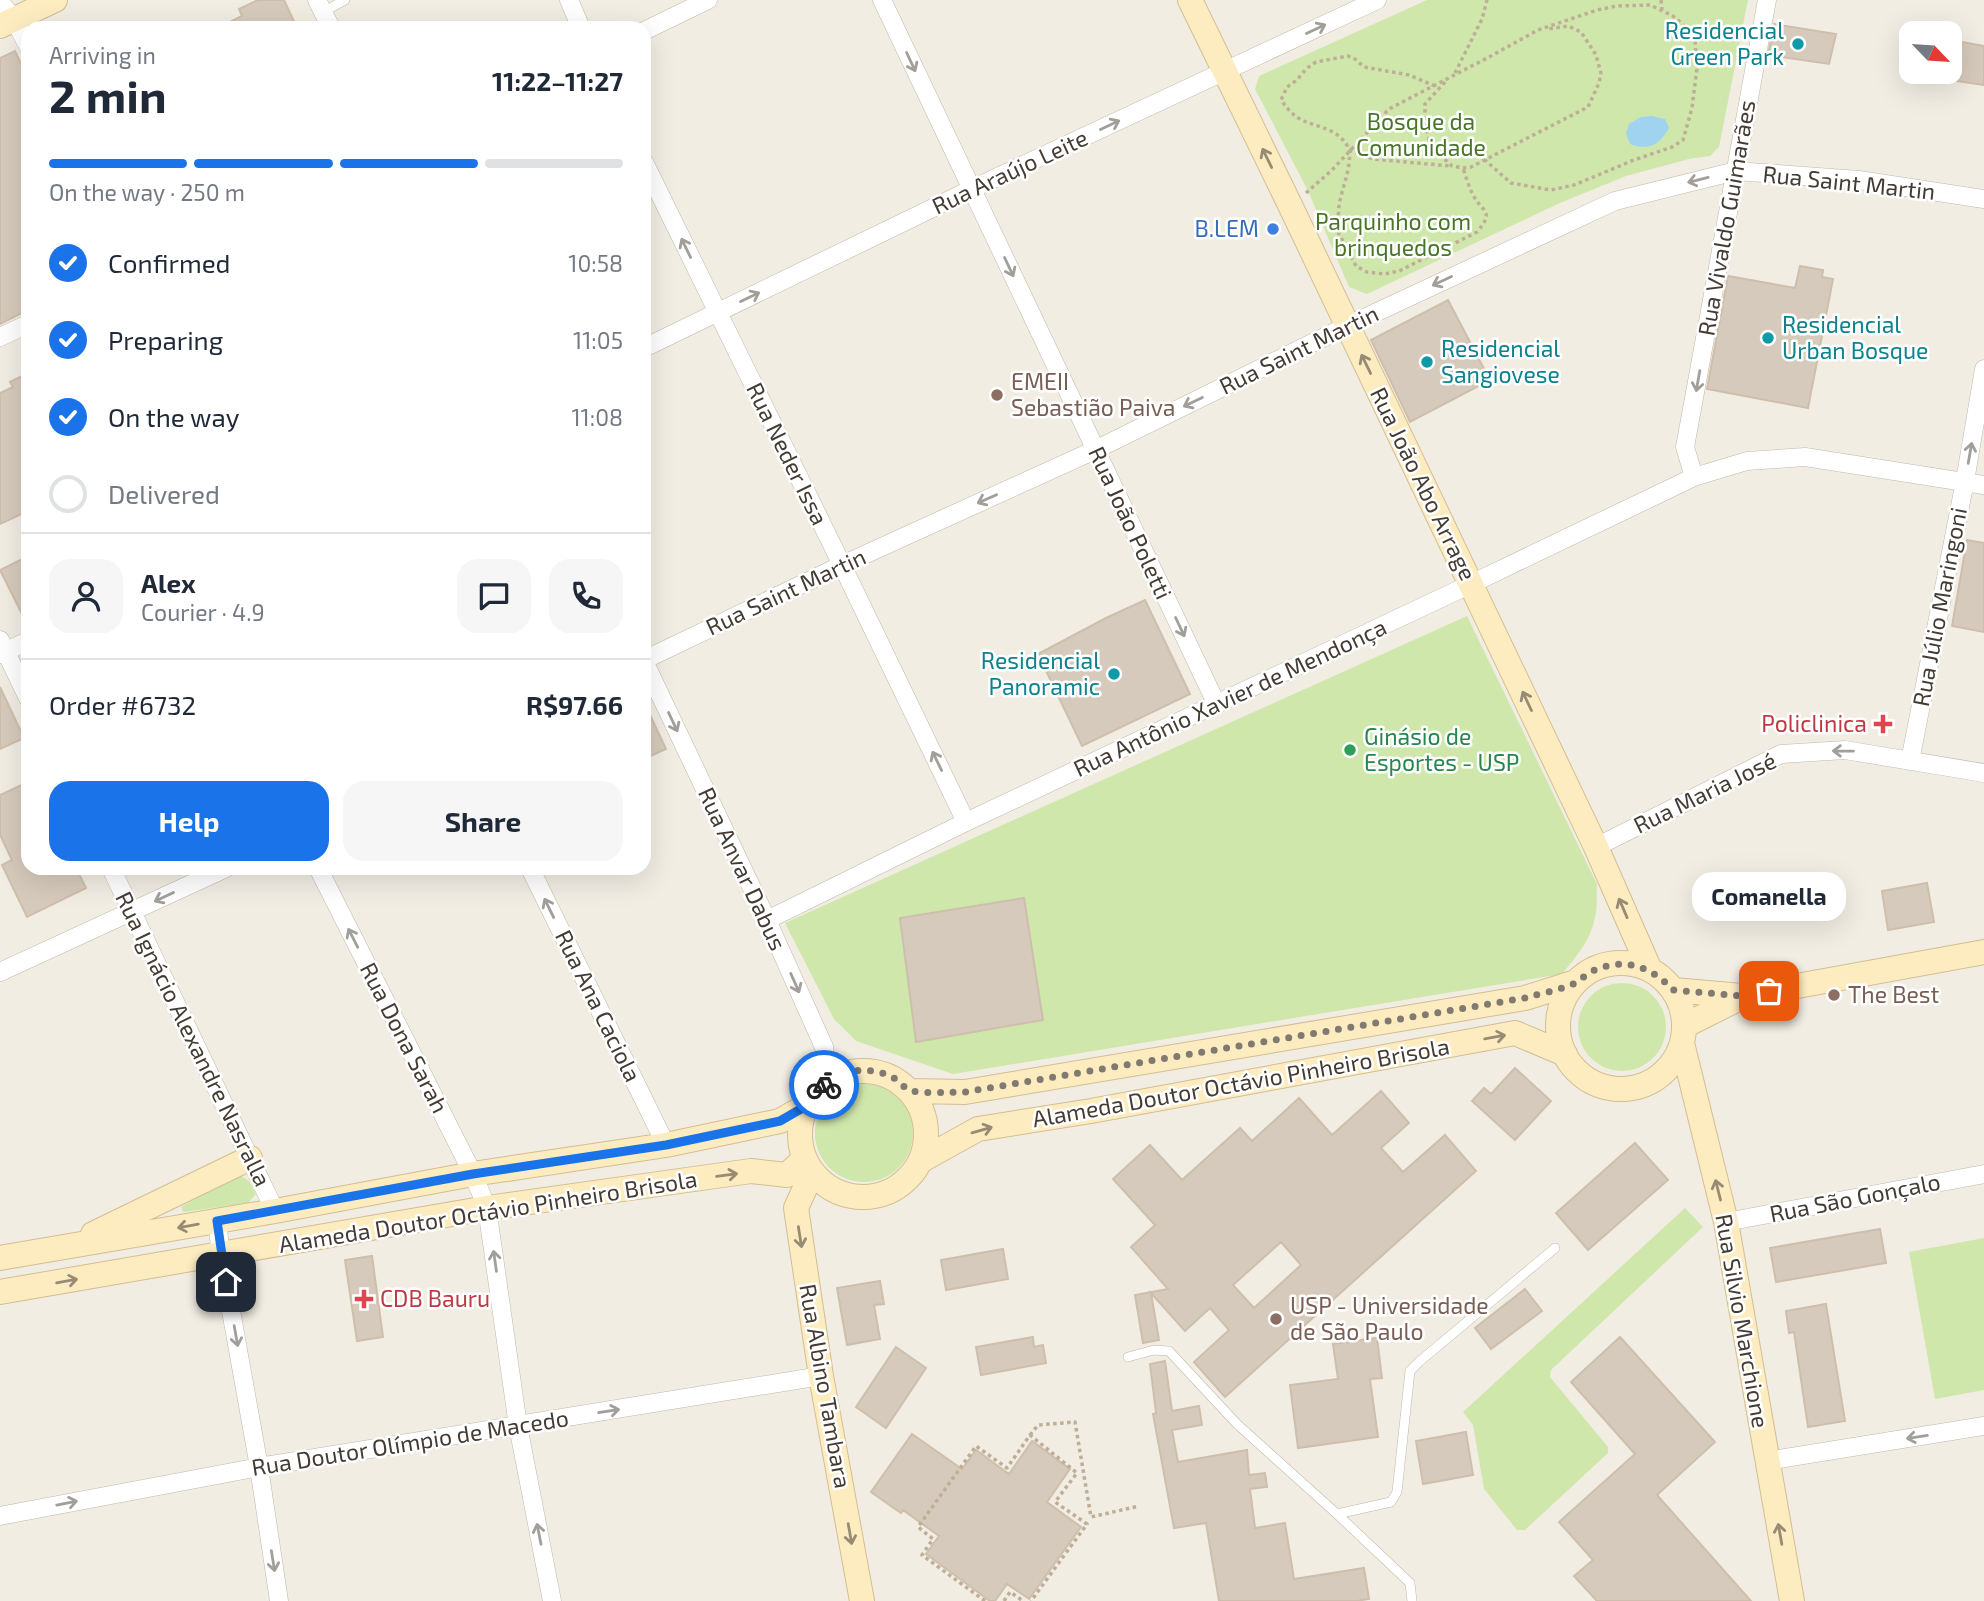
<!DOCTYPE html>
<meta charset="utf-8">
<style>
body{margin:0;font-family:"Exo 2",sans-serif;background:#f6f6f7;color:#1f2937;height:100vh;display:flex;flex-direction:column;font-size:26px;white-space:nowrap}
*{box-sizing:border-box;margin:0}
p{font-size:23px;color:#747a83}
.icon{flex:none;width:38px;height:38px;fill:none;stroke:currentColor;stroke-width:2;stroke-linecap:round;stroke-linejoin:round}
.map{position:relative;flex:1;overflow:hidden}
.details{position:absolute;left:21px;top:21px;width:630px;height:854px;display:flex;flex-direction:column;background:#fff;border-radius:21px;box-shadow:0 7px 28px #0002}
.details>*{flex:none}
.needle{width:46px;rotate:115deg}
.controls{position:absolute;left:1899px;top:21px;display:grid;gap:14px}
.controls a{display:grid;place-items:center;width:63px;height:63px;border-radius:14px;background:#fff;box-shadow:0 7px 28px #0002;font-size:35px}
.pin{position:absolute;display:grid;place-items:center;width:60px;height:60px;color:#fff;margin:-30px;border-radius:14px;box-shadow:0 4px 10px #0006}
.courier{position:absolute;display:grid;place-items:center;width:70px;height:70px;margin:-35px;border:5px solid #1a73e8;border-radius:50%;background:#fff;color:#222;box-shadow:0 2px 9px #0007}
.bubble{position:absolute;height:49px;border-radius:21px;background:#fff;box-shadow:0 7px 28px #0002;font-size:23px;font-weight:700;line-height:49px;text-align:center}
.summary em{font-style:normal;font-weight:700}
.summary div{display:flex;flex-direction:column-reverse}
.summary{display:flex;align-items:center;justify-content:space-between;height:119px;padding:0 28px}
h1{font-size:46px;font-weight:700;line-height:52px}
.bar{display:grid;grid-template-columns:repeat(4,1fr);gap:10px 7px;align-content:center;height:84px;padding:0 28px}
.bar i{height:9px;border-radius:5px;background:#e0e1e3}
.bar .active{background:#1a73e8}
.bar p{grid-column:span 4}
.line{display:flex;align-items:center;gap:18px;padding:0 28px;border-top:2px solid #e0e1e3}
.line div{flex:1}
.round{display:grid;place-items:center;flex:none;width:74px;height:74px;border-radius:21px;background:#f6f6f7}
ol{padding:0 28px;list-style:none}
li{display:flex;align-items:center;gap:21px;height:77px}
li p{margin-inline-start:auto}
li .icon{padding:7px;border-radius:50%;background:#1a73e8;color:#fff;stroke-width:4}
li:last-child{color:#747a83}
li i{width:38px;height:38px;border:4px solid #e0e1e3;border-radius:50%}
.action{display:flex;gap:14px;margin-top:auto;padding:14px 28px}
.action a{flex:1;height:80px;border-radius:21px;background:#1a73e8;color:#fff;font-size:28px;font-weight:700;line-height:80px;text-align:center}
.action a+a{background:#f6f6f7;color:#1f2937}
.map>svg:first-child{display:block}
.green{fill:#d0e7ac}
.water{fill:#9fd3ef}
.building{fill:#d6cabc;stroke:#cebfac;stroke-width:2;fill-rule:evenodd}
.lines{fill:none;stroke-linecap:round;stroke-linejoin:round}
.lane-casing{stroke:#c0b7a9;stroke-width:10}
.street-casing{stroke:#c0b7a9;stroke-width:19}
.secondary-casing{stroke:#d2be93;stroke-width:26}
.path{stroke:#bfae97;stroke-width:3.5;stroke-dasharray:3.5 3.5;stroke-linecap:butt}
.lane{stroke:#fff;stroke-width:9}
.street{stroke:#fff;stroke-width:18}
.secondary{stroke:#feecc1;stroke-width:24}
.oneway{stroke:#a29e9a}
.oneway2{stroke:#988b73}
.done{stroke:#817a71;stroke-width:7;stroke-dasharray:0 12.6}
.route{stroke:#1a73e8;stroke-width:9}
.culture-dot{fill:#0f9aa8;stroke:#fff;stroke-width:2.5}
.shop-dot{fill:#3f7fe0;stroke:#fff;stroke-width:2.5}
.education-dot{fill:#8d6e63;stroke:#fff;stroke-width:2.5}
.health-dot{fill:#e0444e;stroke:#fff;stroke-width:2.5}
.leisure-dot{fill:#2e9e5b;stroke:#fff;stroke-width:2.5}
.labels{text-anchor:middle;stroke-width:5;stroke-linejoin:round;paint-order:stroke}
.culture-label{font-size:23px;fill:#0d838f;stroke:#fff;text-anchor:end}
.park-label{font-size:23px;fill:#497528;stroke:#fff}
.street-label{font-size:23px;fill:#443c34;stroke:#fff}
.shop-label{font-size:23px;fill:#366cbe;stroke:#fff;text-anchor:end}
.education-label{font-size:23px;fill:#785e54;stroke:#fff;text-anchor:start}
.health-label{font-size:23px;fill:#be3a42;stroke:#fff;text-anchor:end}
.leisure-label{font-size:23px;fill:#27864d;stroke:#fff;text-anchor:start}
</style>
<div class="map">
<svg width="1984" height="1601" viewBox="0 0 1984 1601">
<rect width="100%" height="100%" fill="#f2ede3"/>
<path class="green" d="M1427,0H1748L1719,147L1710,156L1689,159L1626,176L1560,203L1367,294L1349,287L1308,191L1255,89L1259,76Z
M1467,616L1597,884C1596,895 1598,907 1595,917C1591,940 1576,957 1562,974L953,1074L856,1041L834,1019L785,923Z
M1578 1027a44 44 0 1 1 88 0a44 44 0 1 1-88 0Z
M815 1133a49 49 0 1 1 98 0a49 49 0 1 1-98 0Z
M238,1174L249,1181L256,1194L248,1203L183,1212L181,1207Z
M1685,1208L1703,1227L1551,1370L1550,1377L1608,1447V1453L1525,1530H1517L1484,1489L1473,1425L1463,1412Z
M1984,1238V1390L1935,1399L1909,1252Z"/>
<path class="water" d="M1652,116L1665,119L1669,128C1659,145 1649,151 1630,144L1626,133L1629,124L1641,117Z"/>
<path class="building" d="M258,0H284L297,28H218L242,16L239,9Z
M1774,24L1836,34L1829,64L1768,55Z
M1962,42L1984,46V85L1956,81Z
M15,51L28,79V310L0,324V58Z
M1800,266L1823,270L1822,277L1833,279L1808,408L1707,389L1728,276L1795,288Z
M1448,300L1490,380L1410,422L1371,340Z
M28,373V511L0,524V393L13,387L10,382Z
M1967,540L1984,543V632L1952,626Z
M28,556V626L0,570Z
M1145,600L1190,694L1082,746L1038,654L1106,618Z
M0,687L24,738L0,749Z
M644,702L666,749L644,759Z
M28,782V868H76L86,888L27,917L2,865L12,860L0,835V795Z
M1927,883L1934,922L1888,930L1882,891Z
M1024,898L1043,1020L916,1042L900,918Z
M1515,1068L1551,1101L1515,1140L1472,1101L1484,1088L1491,1094Z
M1381,1091L1409,1123L1381,1148L1403,1172L1445,1135L1476,1171L1225,1397L1194,1362L1229,1330L1210,1308L1185,1331L1151,1293L1159,1340L1143,1343L1135,1295L1168,1289L1131,1247L1155,1225L1113,1179L1150,1145L1182,1180L1240,1128L1252,1141L1299,1098L1332,1135ZM1281,1242L1301,1265L1254,1308L1233,1285Z
M1635,1143L1668,1180L1588,1250L1556,1213Z
M1880,1229L1886,1263L1776,1282L1770,1248Z
M1003,1249L1008,1279L946,1290L941,1260Z
M372,1256L383,1337L357,1341L345,1260Z
M880,1281L884,1304L874,1305L880,1339L847,1345L837,1288Z
M1525,1289L1542,1311L1491,1349L1475,1328Z
M1826,1304L1845,1421L1808,1427L1794,1332L1789,1333L1786,1311Z
M1033,1337L1034,1347L1043,1345L1046,1363L981,1375L976,1347Z
M1620,1337L1715,1442L1657,1495L1751,1601H1597L1574,1576L1593,1560L1559,1522L1635,1454L1571,1382Z
M1377,1338L1382,1378L1370,1379L1378,1437L1298,1448L1290,1385L1338,1379L1333,1344Z
M896,1347L926,1368L886,1428L856,1407Z
M1165,1361L1172,1411L1199,1406L1202,1425L1172,1430L1178,1462L1247,1450L1249,1475L1265,1473L1267,1487L1250,1489L1255,1528L1285,1523L1294,1579L1364,1568L1369,1599L1356,1601H1219L1206,1523L1174,1528L1153,1414L1156,1413L1150,1364Z
M1466,1432L1473,1475L1423,1484L1416,1441Z
M912,1434L962,1469L976,1450L1009,1474L1032,1441L1070,1469L1047,1502L1081,1527L1029,1599L1007,1584L995,1601H990L926,1554L939,1536L903,1510L901,1513L871,1492Z"/>
<g class="lines">
<g class="lane-casing">
<path id="lane" d="M323,12L345,0
M1128,1357L1154,1350L1169,1351L1237,1424L1337,1514L1391,1502L1397,1492L1410,1371L1420,1361L1555,1248
M1337,1514L1410,1583L1412,1601"/>
</g>
<g class="street-casing">
<path id="street" d="M317,0L331,28
M569,0L581,28
M882,0L1217,705
M0,2L14,19L28,46
M644,31L708,0
M644,162L842,565L966,822
M0,337L28,324
M644,348L972,189L1377,0
M1694,477L1685,447L1767,0
M0,640L28,698
M0,654L28,641
M644,660L842,565L1095,450L1347,326L1615,201L1736,171L1859,180L1984,199
M644,661L767,920L824,1047L828,1081
M1910,761L1965,481L1984,369
M1596,847L1781,754L1845,750L1984,773
M111,868L275,1211
M318,868L473,1174L487,1208L518,1426L552,1601
M530,868L666,1145
M767,920L966,822L1471,584L1694,477L1747,461L1805,457L1984,485
M0,972L226,868
M217,1221L221,1255L259,1467L279,1601
M1726,1222L1984,1174
M1767,1461L1984,1426
M0,1516L259,1467L821,1376"/>
</g>
<g class="secondary-casing">
<path id="secondary" d="M1190,0L1290,205L1596,847L1650,970
M0,26L55,0
M1558 1026a63 63 0 1 1 126 0a63 63 0 1 1-126 0Z
M1673,990L1742,996L1984,952
M1684,1026L1742,997
M1682,1043L1726,1222L1792,1601
M800 1134a63 63 0 1 1 126 0a63 63 0 1 1-126 0Z
M911,1091L965,1092L1525,998L1576,982
M922,1160L978,1129L1091,1111L1515,1033L1565,1054
M812,1173L796,1208L821,1376L862,1601
M93,1234L250,1158
M0,1258L275,1211L473,1174L666,1145L780,1121L806,1106
M0,1292L487,1208L751,1171L787,1175L804,1159"/>
</g>
<path class="path" d="M1661,0L1662,11
M1455,73L1482,19L1487,0
M1445,82L1425,104V123L1429,139L1438,153L1452,166L1463,168L1471,167L1588,107L1599,83L1601,73L1596,55L1581,32L1568,26L1547,29
M1435,86L1409,75L1364,67L1355,59L1348,56L1316,62L1306,69L1297,80L1287,87L1281,100C1299,125 1306,120 1331,131C1339,135 1348,143 1349,151C1352,167 1341,190 1339,206C1338,214 1339,220 1336,228L1356,266L1367,272L1384,274L1399,271L1477,232C1495,211 1483,213 1473,195C1469,187 1466,177 1463,168
M1349,150L1373,159L1450,166
M1306,193L1332,170L1389,109L1491,56L1538,30L1597,10L1617,6L1650,5L1673,16L1688,29L1695,41L1697,68L1692,108L1683,140L1672,147L1634,160L1574,185L1551,190L1511,183L1485,160
M1030,1435L1038,1425L1075,1422L1091,1517L1139,1506
M985,1601L922,1555L933,1539L918,1527L976,1446L1007,1468L1030,1435L1077,1473L1055,1502L1087,1524L1031,1601
M1004,1601L1010,1592L1023,1601"/>
<use href="#lane" class="lane"/>
<use href="#street" class="street"/>
<use href="#secondary" class="secondary"/>
</g>
<defs><path id="oneway-shaft" d="M-6 0H5M1.5-3L5.5 0L1.5 3" fill="none" stroke-width="1.6" stroke-linecap="round" stroke-linejoin="round" transform="scale(1.75)"/></defs>
<g class="oneway">
<use href="#oneway-shaft" transform="translate(1316 29) rotate(-25)"/>
<use href="#oneway-shaft" transform="translate(911 62) rotate(65)"/>
<use href="#oneway-shaft" transform="translate(1110 125) rotate(-25)"/>
<use href="#oneway-shaft" transform="translate(1698 180) rotate(166)"/>
<use href="#oneway-shaft" transform="translate(686 248) rotate(-116)"/>
<use href="#oneway-shaft" transform="translate(1009 267) rotate(65)"/>
<use href="#oneway-shaft" transform="translate(1442 281) rotate(155)"/>
<use href="#oneway-shaft" transform="translate(750 297) rotate(-26)"/>
<use href="#oneway-shaft" transform="translate(1698 381) rotate(100)"/>
<use href="#oneway-shaft" transform="translate(1193 402) rotate(154)"/>
<use href="#oneway-shaft" transform="translate(1970 453) rotate(-80)"/>
<use href="#oneway-shaft" transform="translate(987 499) rotate(156)"/>
<use href="#oneway-shaft" transform="translate(1180 627) rotate(65)"/>
<use href="#oneway-shaft" transform="translate(673 722) rotate(65)"/>
<use href="#oneway-shaft" transform="translate(1843 751) rotate(-179)"/>
<use href="#oneway-shaft" transform="translate(937 761) rotate(-116)"/>
<use href="#oneway-shaft" transform="translate(164 897) rotate(155)"/>
<use href="#oneway-shaft" transform="translate(549 908) rotate(-116)"/>
<use href="#oneway-shaft" transform="translate(353 938) rotate(-117)"/>
<use href="#oneway-shaft" transform="translate(795 983) rotate(66)"/>
<use href="#oneway-shaft" transform="translate(495 1261) rotate(-98)"/>
<use href="#oneway-shaft" transform="translate(236 1336) rotate(80)"/>
<use href="#oneway-shaft" transform="translate(609 1411) rotate(-9)"/>
<use href="#oneway-shaft" transform="translate(1917 1437) rotate(171)"/>
<use href="#oneway-shaft" transform="translate(67 1503) rotate(-11)"/>
<use href="#oneway-shaft" transform="translate(539 1534) rotate(-101)"/>
<use href="#oneway-shaft" transform="translate(273 1561) rotate(81)"/>
</g>
<g class="oneway2">
<use href="#oneway-shaft" transform="translate(1267 158) rotate(-116)"/>
<use href="#oneway-shaft" transform="translate(1366 364) rotate(-116)"/>
<use href="#oneway-shaft" transform="translate(1527 701) rotate(-115)"/>
<use href="#oneway-shaft" transform="translate(1623 908) rotate(-113)"/>
<use href="#oneway-shaft" transform="translate(1495 1037) rotate(-10)"/>
<use href="#oneway-shaft" transform="translate(982 1130) rotate(-16)"/>
<use href="#oneway-shaft" transform="translate(727 1175) rotate(-8)"/>
<use href="#oneway-shaft" transform="translate(1718 1190) rotate(-104)"/>
<use href="#oneway-shaft" transform="translate(188 1226) rotate(170)"/>
<use href="#oneway-shaft" transform="translate(800 1237) rotate(81)"/>
<use href="#oneway-shaft" transform="translate(67 1281) rotate(-10)"/>
<use href="#oneway-shaft" transform="translate(850 1534) rotate(80)"/>
<use href="#oneway-shaft" transform="translate(1780 1534) rotate(-100)"/>
</g>
<g class="lines">
<path class="done" d="M824,1085C840,1067 872,1067 892,1077C898,1080 903,1087 909,1090C917,1094 954,1092 965,1092L1525,998C1542,993 1562,990 1577,982C1583,978 1588,972 1595,970C1625,957 1652,967 1673,990L1742,996L1769,991"/>
<path class="route" d="M226,1282L217,1221L473,1174L666,1145L780,1121L806,1106L824,1085"/>
</g>
<g class="culture-dot">
<circle cx="1798" cy="44" r="7"/>
<circle cx="1768" cy="338" r="7"/>
<circle cx="1427" cy="362" r="7"/>
<circle cx="1114" cy="674" r="7"/>
</g>
<circle class="shop-dot" cx="1273" cy="229" r="7"/>
<g class="education-dot">
<circle cx="997" cy="395" r="7"/>
<circle cx="1834" cy="995" r="7"/>
<circle cx="1276" cy="1319" r="7"/>
</g>
<g class="health-dot">
<path d="M1879.5 713.5h7v7h7v7h-7v7h-7v-7h-7v-7h7z"/>
<path d="M360.5 1288.5h7v7h7v7h-7v7h-7v-7h-7v-7h7z"/>
</g>
<circle class="leisure-dot" cx="1350" cy="750" r="7"/>
<g class="labels">
<g class="culture-label">
<text x="1784" y="39">Residencial<tspan x="1784" dy="26">Green Park</tspan></text>
<text x="1782" y="333" text-anchor="start">Residencial<tspan x="1782" dy="26">Urban Bosque</tspan></text>
<text x="1441" y="357" text-anchor="start">Residencial<tspan x="1441" dy="26">Sangiovese</tspan></text>
<text x="1100" y="669">Residencial<tspan x="1100" dy="26">Panoramic</tspan></text>
</g>
<g class="park-label">
<text x="1421" y="130">Bosque da<tspan x="1421" dy="26">Comunidade</tspan></text>
<text x="1393" y="230">Parquinho com<tspan x="1393" dy="26">brinquedos</tspan></text>
</g>
<g class="street-label">
<text transform="translate(1010 172) rotate(-25)" y="8">Rua Araújo Leite</text>
<text transform="translate(1849 183) rotate(6)" y="8">Rua Saint Martin</text>
<text transform="translate(1727 218) rotate(-80)" y="8">Rua Vivaldo Guimarães</text>
<text transform="translate(1299 350) rotate(-26)" y="8">Rua Saint Martin</text>
<text transform="translate(787 454) rotate(64)" y="8">Rua Neder Issa</text>
<text transform="translate(1423 484) rotate(64)" y="8">Rua João Abo Arrage</text>
<text transform="translate(1130 523) rotate(65)" y="8">Rua João Poletti</text>
<text transform="translate(786 592) rotate(-25)" y="8">Rua Saint Martin</text>
<text transform="translate(1940 607) rotate(-79)" y="8">Rua Júlio Maringoni</text>
<text transform="translate(1230 698) rotate(-25)" y="8">Rua Antônio Xavier de Mendonça</text>
<text transform="translate(1705 793) rotate(-26)" y="8">Rua Maria José</text>
<text transform="translate(742 869) rotate(65)" y="8">Rua Anvar Dabus</text>
<text transform="translate(598 1006) rotate(64)" y="8">Rua Ana Caciola</text>
<text transform="translate(404 1038) rotate(63)" y="8">Rua Dona Sarah</text>
<text transform="translate(193 1039) rotate(64)" y="8">Rua Ignácio Alexandre Nasralla</text>
<text transform="translate(1241 1083) rotate(-10)" y="8">Alameda Doutor Octávio Pinheiro Brisola</text>
<text transform="translate(1855 1198) rotate(-11)" y="8">Rua São Gonçalo</text>
<text transform="translate(488 1212) rotate(-9)" y="8">Alameda Doutor Octávio Pinheiro Brisola</text>
<text transform="translate(1742 1321) rotate(80)" y="8">Rua Silvio Marchione</text>
<text transform="translate(825 1386) rotate(80)" y="8">Rua Albino Tambara</text>
<text transform="translate(410 1443) rotate(-9)" y="8">Rua Doutor Olímpio de Macedo</text>
</g>
<g class="shop-label">
<text x="1259" y="237">B.LEM</text>
</g>
<g class="education-label">
<text x="1011" y="390">EMEII<tspan x="1011" dy="26">Sebastião Paiva</tspan></text>
<text x="1848" y="1003">The Best</text>
<text x="1290" y="1314">USP - Universidade<tspan x="1290" dy="26">de São Paulo</tspan></text>
</g>
<g class="health-label">
<text x="1867" y="732">Policlinica</text>
<text x="380" y="1307" text-anchor="start">CDB Bauru</text>
</g>
<g class="leisure-label">
<text x="1364" y="745">Ginásio de<tspan x="1364" dy="26">Esportes - USP</tspan></text>
</g>
</g>
</svg>
<div class="controls">
<a><svg class="needle" viewBox="-14 -14 28 28"><path d="M0-13l5 13h-10z" fill="#e53935"/><path d="M0 13l5-13h-10z" fill="#747a83"/></svg></a>
</div>
<div class="pin" style="left:1769px;top:991px;background:#ea580c"><svg class="icon" aria-label="bag" viewBox="0 0 24 24"><path d="M5 8h14l-1 12H6zM9 8a3 3 0 0 1 6 0"/></svg></div>
<div class="pin" style="left:226px;top:1282px;background:#1f2937"><svg class="icon" aria-label="home" viewBox="0 0 24 24"><path d="M3 11l9-7 9 7M6 9v11h12V9"/></svg></div>
<div class="courier" style="left:824px;top:1085px"><svg class="icon" aria-label="bike" viewBox="0 0 24 24"><circle cx="6" cy="16" r="4"/><circle cx="18" cy="16" r="4"/><path d="M6 16l4-8h5l3 8M10 8l3 8H6M13 5h3"/></svg></div>
<div class="bubble" style="left:1692px;top:872px;width:154px">Comanella</div>
<section class="details">
<div class="summary"><div><h1>2 min</h1><p>Arriving in</p></div><em>11:22–11:27</em></div>
<div class="bar"><i class="active"></i><i class="active"></i><i class="active"></i><i></i><p>On the way · 250 m</p></div>
<ol>
<li><svg class="icon" aria-label="check" viewBox="0 0 24 24"><path d="M5 12l5 5 9-10"/></svg>Confirmed<p>10:58</p></li>
<li><svg class="icon" aria-label="check" viewBox="0 0 24 24"><path d="M5 12l5 5 9-10"/></svg>Preparing<p>11:05</p></li>
<li><svg class="icon" aria-label="check" viewBox="0 0 24 24"><path d="M5 12l5 5 9-10"/></svg>On the way<p>11:08</p></li>
<li><i></i>Delivered</li>
</ol>
<div class="line" style="height:126px"><a class="round"><svg class="icon" aria-label="person" viewBox="0 0 24 24"><circle cx="12" cy="8" r="4"/><path d="M4 21q1-7 8-7t8 7"/></svg></a><div><b>Alex</b><p>Courier · 4.9</p></div><a class="round"><svg class="icon" aria-label="chat" viewBox="0 0 24 24"><path d="M4 5h16v11H9l-5 4z"/></svg></a><a class="round"><svg class="icon" aria-label="phone" viewBox="0 0 24 24"><path d="M5 4h4l2 5-3 2q2 4 5 5l2-3 5 2v4C11 20 4 13 5 4z"/></svg></a></div>
<div class="line" style="height:91px"><div>Order #6732</div><b>R$97.66</b></div>
<div class="action"><a>Help</a><a>Share</a></div>
</section>
</div>
